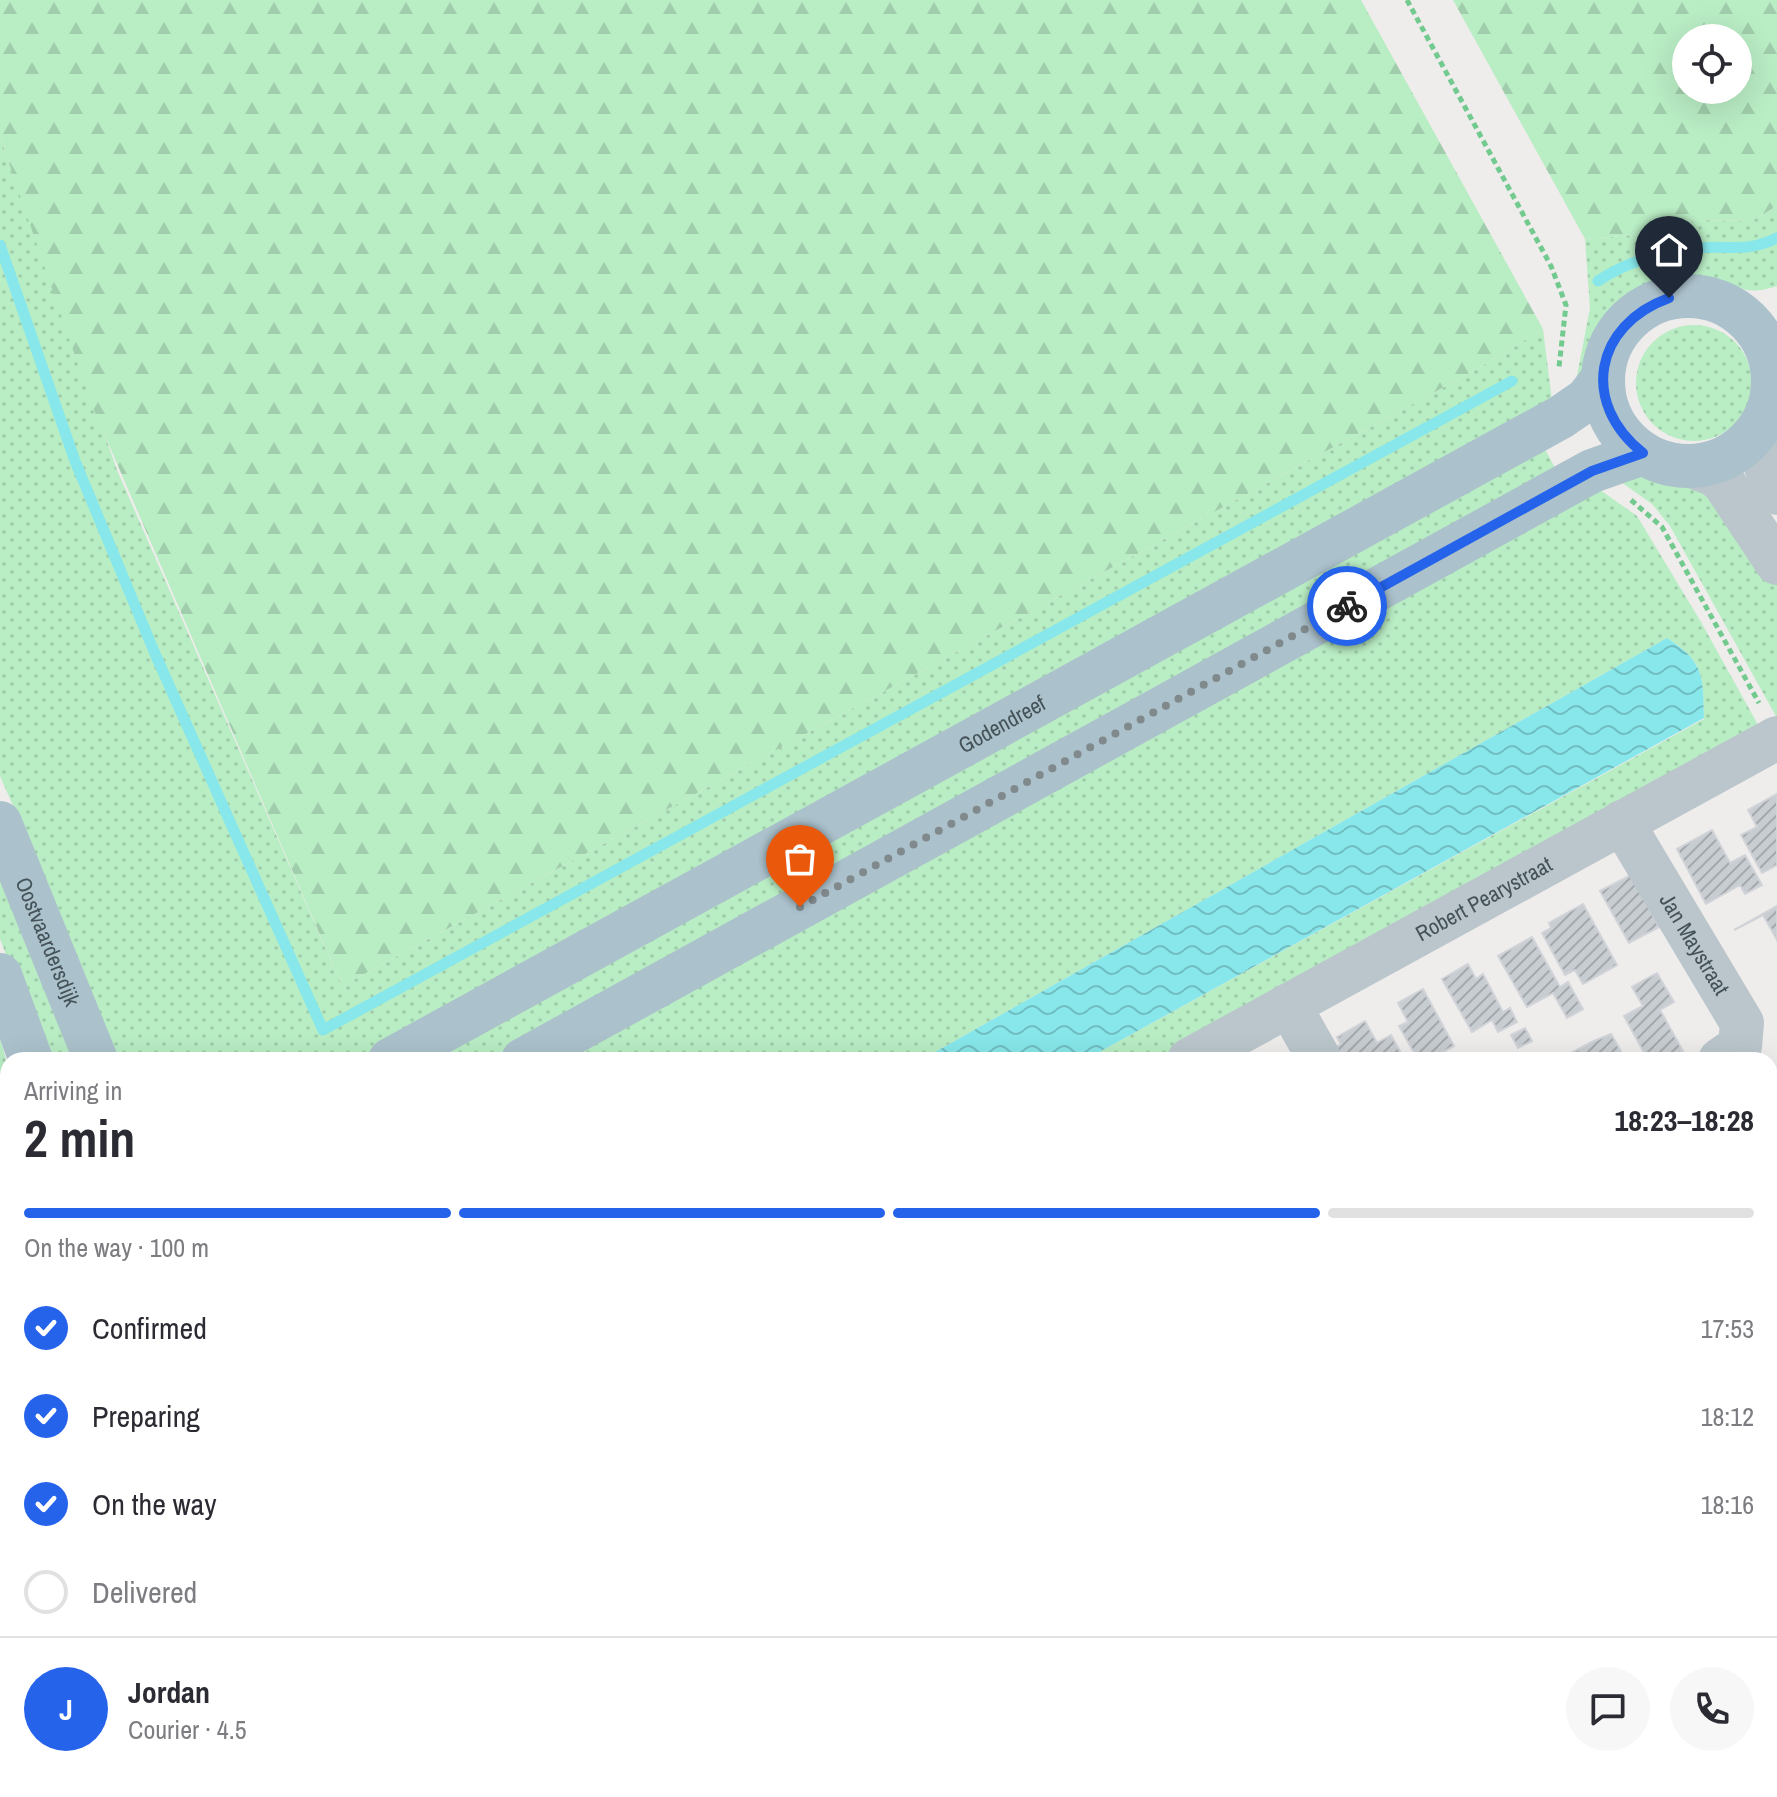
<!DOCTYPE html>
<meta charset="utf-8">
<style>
body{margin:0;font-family:"Archivo Narrow",sans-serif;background:#f7f7f7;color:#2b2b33;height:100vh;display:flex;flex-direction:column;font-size:30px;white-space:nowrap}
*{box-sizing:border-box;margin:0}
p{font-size:26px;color:#7c7c81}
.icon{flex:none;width:44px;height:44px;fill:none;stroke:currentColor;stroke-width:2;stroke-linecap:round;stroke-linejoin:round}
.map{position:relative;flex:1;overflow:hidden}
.sheet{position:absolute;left:0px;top:1052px;width:1778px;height:746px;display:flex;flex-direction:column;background:#fff;border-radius:24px 24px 0 0;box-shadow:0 8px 32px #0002}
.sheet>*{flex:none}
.fabs{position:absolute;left:1672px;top:24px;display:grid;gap:16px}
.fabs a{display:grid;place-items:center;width:80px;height:80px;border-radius:50%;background:#fff;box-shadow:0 8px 32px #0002;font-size:40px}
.pin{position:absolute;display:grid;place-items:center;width:68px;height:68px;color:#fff;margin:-82px -34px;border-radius:50% 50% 50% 0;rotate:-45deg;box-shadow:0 0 8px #0007}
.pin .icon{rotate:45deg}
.courier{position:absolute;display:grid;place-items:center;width:80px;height:80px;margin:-40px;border:6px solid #2563eb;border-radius:50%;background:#fff;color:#222;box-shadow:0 2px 10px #0007}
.overview em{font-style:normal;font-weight:700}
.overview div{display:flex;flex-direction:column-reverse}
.overview{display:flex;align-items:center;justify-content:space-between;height:136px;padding:0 24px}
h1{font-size:52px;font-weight:700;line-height:60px}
.bar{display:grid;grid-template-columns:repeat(4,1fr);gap:12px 8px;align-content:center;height:96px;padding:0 24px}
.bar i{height:10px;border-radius:6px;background:#e1e1e2}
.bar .on{background:#2563eb}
.bar p{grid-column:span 4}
.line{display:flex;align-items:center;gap:20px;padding:0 24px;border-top:2px solid #e1e1e2}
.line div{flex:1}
.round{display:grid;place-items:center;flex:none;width:84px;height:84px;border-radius:42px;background:#f7f7f7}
ol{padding:0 24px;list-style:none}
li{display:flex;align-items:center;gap:24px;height:88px}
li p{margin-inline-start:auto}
li .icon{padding:8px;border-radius:50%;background:#2563eb;color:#fff;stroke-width:4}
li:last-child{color:#7c7c81}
li i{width:44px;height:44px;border:4px solid #e1e1e2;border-radius:50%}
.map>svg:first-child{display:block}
.grass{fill:url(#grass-dots)}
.forest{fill:url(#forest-firs);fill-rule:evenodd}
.water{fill:url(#water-waves)}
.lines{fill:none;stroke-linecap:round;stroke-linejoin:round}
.stream{stroke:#87e7ea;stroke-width:11}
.building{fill:url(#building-hatch);stroke:#d0d3d8;stroke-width:2}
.path{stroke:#72ca8f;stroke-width:5;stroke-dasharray:6 4;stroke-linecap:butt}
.minor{stroke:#bac6cb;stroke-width:44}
.major{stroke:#abc1cb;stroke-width:44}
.done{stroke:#80898c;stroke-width:8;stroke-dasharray:0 14.4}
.route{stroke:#2563eb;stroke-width:10}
.labels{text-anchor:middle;stroke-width:8;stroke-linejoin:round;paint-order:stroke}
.street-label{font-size:22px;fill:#455359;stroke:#fff}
</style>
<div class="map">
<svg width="1777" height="1797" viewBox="0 0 1777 1797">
<defs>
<pattern id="grass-dots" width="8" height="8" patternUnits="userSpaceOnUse" patternTransform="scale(2)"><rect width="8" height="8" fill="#b9edc4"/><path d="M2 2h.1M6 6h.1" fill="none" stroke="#a0cdab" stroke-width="1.8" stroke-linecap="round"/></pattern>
<pattern id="forest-firs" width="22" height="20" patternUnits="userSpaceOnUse" patternTransform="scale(2)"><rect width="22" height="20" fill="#b9edc4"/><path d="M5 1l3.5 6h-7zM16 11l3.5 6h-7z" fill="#a0cdab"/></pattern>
<pattern id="water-waves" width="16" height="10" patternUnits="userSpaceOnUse" patternTransform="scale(2)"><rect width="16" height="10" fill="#87e7ea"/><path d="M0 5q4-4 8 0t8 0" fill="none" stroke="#70bec1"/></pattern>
<pattern id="building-hatch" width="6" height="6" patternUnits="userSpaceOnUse" patternTransform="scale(2)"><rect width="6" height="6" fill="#c8cdd1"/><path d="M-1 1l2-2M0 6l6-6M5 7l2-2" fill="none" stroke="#a4a9ad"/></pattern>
</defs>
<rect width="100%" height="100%" fill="#efecec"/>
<path class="grass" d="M0,137L117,470L342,986L1479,368L1543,329L1553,409L379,1060H110L47,883L0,776Z
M1777,206V286C1743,297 1743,285 1712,281C1681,278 1642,284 1620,308C1599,330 1596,359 1576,381L1590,308L1585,239L1633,235L1696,220L1751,221Z
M1636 383a58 58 0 1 1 116 0a58 58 0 1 1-116 0Z
M1541,442L1561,479L507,1060H420Z
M1650,472L1706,486L1777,578V718L1670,526L1652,504L1621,482Z
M1593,485L1637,516L1701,622L1762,732L1170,1060H1085L1704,719C1703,676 1705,662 1667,638L921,1060H549Z
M0,848L84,1060H47L0,939Z
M0,1039C17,1083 10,1175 0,1221Z
M0,1236L8,1278V1790H380L383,1797H0Z
M479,1790H584L588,1797H483Z
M1371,1790H1483L1487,1797H1375Z"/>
<path class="forest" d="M0,0H1361L1543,329L1479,368L342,986L93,408L0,137Z
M1453,0H1777V206L1751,221L1696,220L1633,235L1585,239ZM1738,38V90H1686V38Z"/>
<path class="water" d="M1667,638C1705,662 1703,677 1704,718L1085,1060H921Z"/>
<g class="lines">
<path class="stream" d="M0,245L75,461L156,656L323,1030L1512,381
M1598,281C1627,261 1663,252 1698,248C1729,245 1747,253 1777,238"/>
</g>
<path class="building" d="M1777,794V865L1762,873L1741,835L1757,827L1748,810Z
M1712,830L1730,863L1745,855L1762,885L1745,894L1740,885L1706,904L1677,849Z
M1631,875L1659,927L1629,943L1600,891Z
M1583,904L1617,965L1583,984L1575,970L1565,975L1542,933L1551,928L1549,923Z
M1777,906V940L1763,915L1734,930Z
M1532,937L1560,987L1568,982L1583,1009L1567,1018L1553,993L1527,1007L1498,956Z
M1468,964L1476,979L1483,974L1503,1012L1510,1008L1517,1022L1498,1032L1492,1020L1472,1032L1442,979Z
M1657,973L1674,1002L1660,1010L1683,1051L1667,1060H1648L1624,1016L1643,1006L1632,987Z
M1423,989L1454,1046L1428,1060H1418L1399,1026L1408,1022L1398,1003Z
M1365,1021L1377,1043L1391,1035L1405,1060H1344L1336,1047L1341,1044L1337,1037Z
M1525,1028L1532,1041L1518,1048L1511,1035Z
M1611,1034L1626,1060L1563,1057L1594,1041Z
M1777,1111V1136L1770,1140V1115Z
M1776,1270L1777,1345L1774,1347L1770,1338V1272Z
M1777,1538V1604L1770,1608V1542Z
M1770,1788L1773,1794L1766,1797H1752L1749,1791L1738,1797H1689L1685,1790Z
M840,1790H896L900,1797H828Z
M979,1790H1071L1075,1797H983Z"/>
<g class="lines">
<path class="path" d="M1407,0L1551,266L1566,305L1559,367
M1631,500L1662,527L1759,703
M1770,1189L1777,1185
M1770,1252L1777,1249"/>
<g class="minor">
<path d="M1761,425L1765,464L1777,493"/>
<path d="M1692,466L1715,475L1724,483L1777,563"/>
<path id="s1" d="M1622,822L1742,1023L1740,1046L1720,1060"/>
<path d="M1289,1005L1320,1060"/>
<path id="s2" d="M1189,1060L1777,738"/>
<path d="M1770,1445L1777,1442"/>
<path d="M1770,1676L1777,1672"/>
<path d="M723,1790L727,1797"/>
<path d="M949,1790L953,1797"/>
<path d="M1095,1790L1098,1797"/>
<path d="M1338,1790L1342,1797"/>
<path d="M1497,1790L1501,1797"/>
<path d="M1216,1797L1229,1790"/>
<path d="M1552,1797L1565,1790"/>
</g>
<g class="major">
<circle cx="1688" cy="381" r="85"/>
<path id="s3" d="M0,823L96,1060"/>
<path d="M0,975L31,1060"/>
<path id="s4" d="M390,1060L1561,417L1587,399L1603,378"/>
<path d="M523,1060L1592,471L1643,453"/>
<path d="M404,1790L408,1797"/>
<path d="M468,1790L472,1797"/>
</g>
</g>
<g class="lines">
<path class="done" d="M800,907L1347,606"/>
<path class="route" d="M1347,606L1592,471L1643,453C1580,403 1594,325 1669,298"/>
</g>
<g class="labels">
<g class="street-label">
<text dy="8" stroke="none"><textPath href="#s4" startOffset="698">Godendreef</textPath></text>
<text dy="8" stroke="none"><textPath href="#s2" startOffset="336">Robert Pearystraat</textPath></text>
<text dy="8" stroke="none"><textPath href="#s3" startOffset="128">Oostvaardersdijk</textPath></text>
<text dy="8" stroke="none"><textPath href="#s1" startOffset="142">Jan Maystraat</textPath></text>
</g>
</g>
</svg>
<div class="fabs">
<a><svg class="icon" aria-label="locate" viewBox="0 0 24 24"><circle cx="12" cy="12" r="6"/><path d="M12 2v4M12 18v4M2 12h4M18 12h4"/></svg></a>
</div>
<div class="pin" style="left:800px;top:907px;background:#ea580c"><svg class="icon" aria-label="bag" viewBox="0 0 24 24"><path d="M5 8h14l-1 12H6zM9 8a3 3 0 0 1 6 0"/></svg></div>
<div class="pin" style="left:1669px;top:298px;background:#1f2937"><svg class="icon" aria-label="home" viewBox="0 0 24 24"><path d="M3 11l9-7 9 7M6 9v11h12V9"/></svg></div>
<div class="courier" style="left:1347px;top:606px"><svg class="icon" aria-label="bike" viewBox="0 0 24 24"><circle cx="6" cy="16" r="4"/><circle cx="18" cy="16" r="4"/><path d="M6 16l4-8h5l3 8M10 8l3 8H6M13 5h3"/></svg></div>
<section class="sheet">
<div class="overview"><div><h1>2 min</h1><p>Arriving in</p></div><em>18:23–18:28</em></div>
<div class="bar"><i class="on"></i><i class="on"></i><i class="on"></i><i></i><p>On the way · 100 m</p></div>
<ol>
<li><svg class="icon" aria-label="check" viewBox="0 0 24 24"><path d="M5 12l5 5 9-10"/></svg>Confirmed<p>17:53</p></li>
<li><svg class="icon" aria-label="check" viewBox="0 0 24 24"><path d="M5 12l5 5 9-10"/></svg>Preparing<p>18:12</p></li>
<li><svg class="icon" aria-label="check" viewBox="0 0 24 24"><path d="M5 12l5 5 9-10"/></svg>On the way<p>18:16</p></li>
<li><i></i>Delivered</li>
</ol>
<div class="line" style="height:144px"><b class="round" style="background:#2563eb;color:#fff">J</b><div><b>Jordan</b><p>Courier · 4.5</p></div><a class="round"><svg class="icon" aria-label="chat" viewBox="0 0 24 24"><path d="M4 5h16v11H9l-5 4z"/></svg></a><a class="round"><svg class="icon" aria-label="phone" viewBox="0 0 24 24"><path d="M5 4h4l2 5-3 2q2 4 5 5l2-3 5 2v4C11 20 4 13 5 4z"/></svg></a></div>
</section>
</div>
